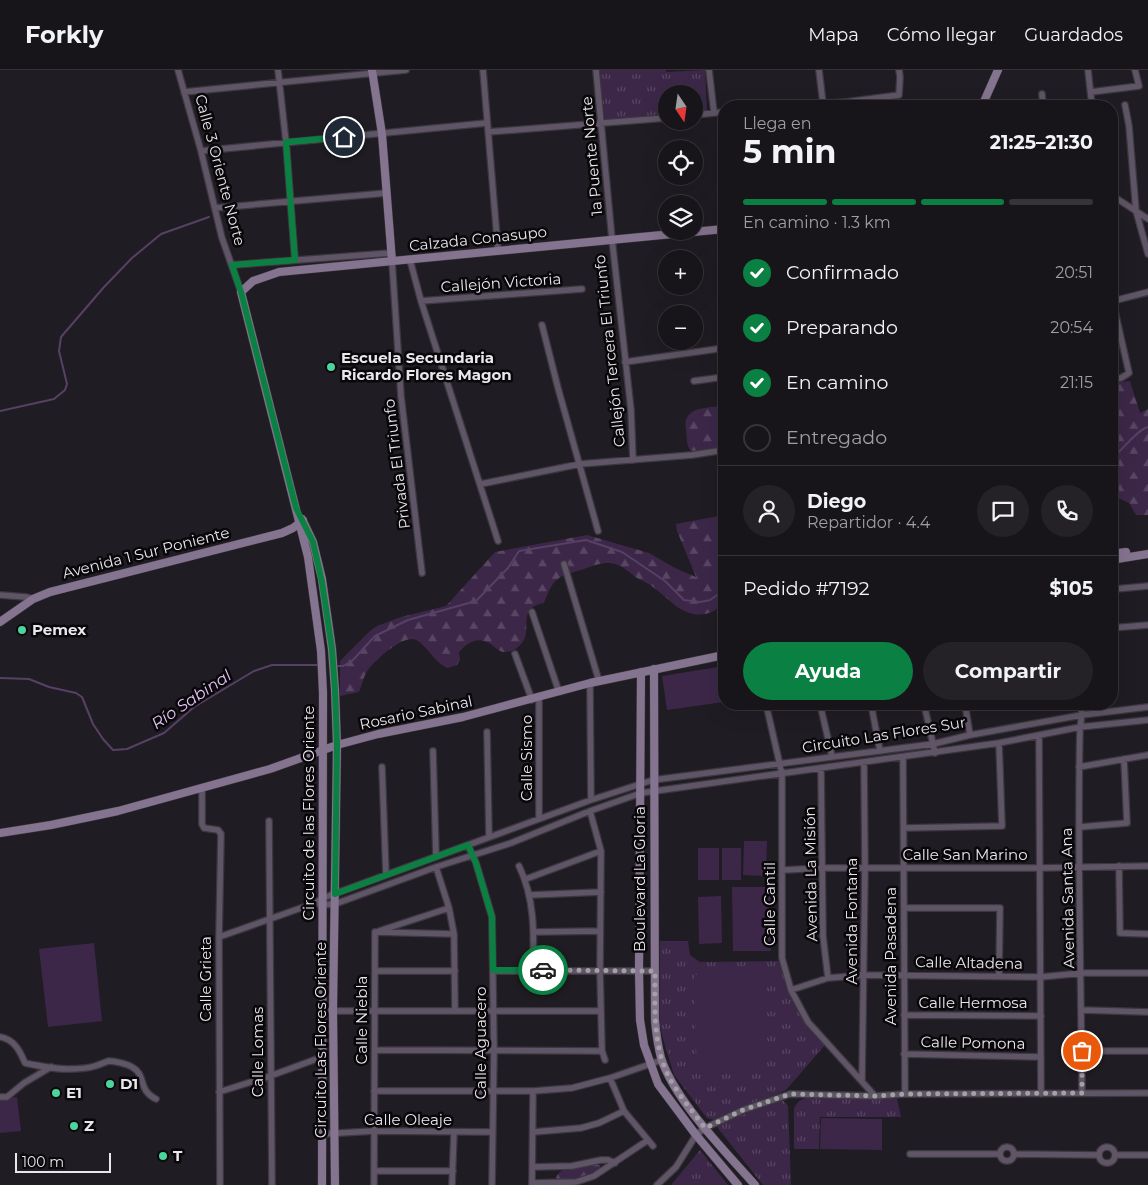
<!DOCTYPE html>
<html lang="es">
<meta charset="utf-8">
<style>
body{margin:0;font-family:Montserrat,sans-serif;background:#252227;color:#f1f3f6;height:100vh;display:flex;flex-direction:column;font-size:19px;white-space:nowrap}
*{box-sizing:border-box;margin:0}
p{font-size:16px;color:#9f9fa2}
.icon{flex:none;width:28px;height:28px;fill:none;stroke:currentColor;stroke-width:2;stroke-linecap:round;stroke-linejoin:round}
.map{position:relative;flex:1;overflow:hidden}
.side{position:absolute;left:718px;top:30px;width:400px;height:610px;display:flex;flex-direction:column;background:#18151a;border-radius:20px;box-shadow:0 5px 20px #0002,0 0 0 1px #363439}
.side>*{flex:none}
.needle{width:32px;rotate:167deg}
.controls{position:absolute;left:658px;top:15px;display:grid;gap:10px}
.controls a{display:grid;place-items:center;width:45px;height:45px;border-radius:50%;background:#18151a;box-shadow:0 5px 20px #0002,0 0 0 1px #363439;font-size:25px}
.scale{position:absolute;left:15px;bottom:12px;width:96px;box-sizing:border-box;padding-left:5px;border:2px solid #eae7ec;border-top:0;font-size:14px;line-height:18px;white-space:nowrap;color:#eae7ec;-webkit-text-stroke:4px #09070a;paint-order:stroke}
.pin{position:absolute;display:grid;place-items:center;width:42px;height:42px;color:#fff;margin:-21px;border:2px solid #fff;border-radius:50%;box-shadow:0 1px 5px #0007}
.courier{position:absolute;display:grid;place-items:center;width:50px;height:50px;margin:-25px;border:4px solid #0b8043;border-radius:50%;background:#fff;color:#222;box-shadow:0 1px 6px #0007}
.overview em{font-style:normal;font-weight:700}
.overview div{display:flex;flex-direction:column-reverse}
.overview{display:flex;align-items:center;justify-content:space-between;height:85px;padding:0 25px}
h1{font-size:32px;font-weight:700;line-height:38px}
.bar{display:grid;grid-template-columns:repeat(4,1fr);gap:8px 5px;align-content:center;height:60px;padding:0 25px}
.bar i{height:6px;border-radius:4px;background:#363439}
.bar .on{background:#0b8043}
.bar p{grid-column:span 4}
.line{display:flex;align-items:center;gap:12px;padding:0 25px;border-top:1px solid #363439}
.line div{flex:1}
.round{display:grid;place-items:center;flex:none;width:52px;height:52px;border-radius:26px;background:#252227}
ol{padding:0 25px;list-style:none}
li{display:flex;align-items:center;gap:15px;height:55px}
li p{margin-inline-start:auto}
li .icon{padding:5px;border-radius:50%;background:#0b8043;color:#fff;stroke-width:4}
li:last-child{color:#9f9fa2}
li i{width:28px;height:28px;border:2px solid #363439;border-radius:50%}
.action{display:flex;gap:10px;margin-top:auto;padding:10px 25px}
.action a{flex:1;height:58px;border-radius:30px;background:#0b8043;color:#fff;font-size:20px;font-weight:700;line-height:58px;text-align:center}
.action a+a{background:#252227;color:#f1f3f6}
header{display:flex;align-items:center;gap:30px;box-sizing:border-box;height:70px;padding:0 25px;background:#18151a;border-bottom:1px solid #363439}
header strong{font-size:24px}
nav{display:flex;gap:28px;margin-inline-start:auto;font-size:18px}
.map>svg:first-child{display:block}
.grass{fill:url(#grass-tufts)}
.forest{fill:url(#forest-firs)}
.garden{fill:#3c2748}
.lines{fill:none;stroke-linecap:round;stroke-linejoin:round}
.stream{stroke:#574065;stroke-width:2}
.street-casing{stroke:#3c383f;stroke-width:8}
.secondary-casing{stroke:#3c383f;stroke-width:9}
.street{stroke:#5f5566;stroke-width:5.5}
.secondary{stroke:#85748f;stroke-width:8}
.done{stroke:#a3a0a6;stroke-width:5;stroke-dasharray:0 9}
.route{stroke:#0b8043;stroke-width:6}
.poi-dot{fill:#4bd49b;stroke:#09070a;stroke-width:2}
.labels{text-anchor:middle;stroke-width:5;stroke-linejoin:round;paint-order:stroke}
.street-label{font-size:15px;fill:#eae7ec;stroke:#09070a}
.poi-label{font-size:15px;font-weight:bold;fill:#eae7ec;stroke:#09070a;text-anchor:start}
.water-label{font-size:16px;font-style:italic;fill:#e4c4f8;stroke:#09070a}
</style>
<header>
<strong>Forkly</strong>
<nav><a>Mapa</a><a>Cómo llegar</a><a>Guardados</a></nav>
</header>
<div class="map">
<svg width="1148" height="1115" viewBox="0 0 1148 1115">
<defs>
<pattern id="grass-tufts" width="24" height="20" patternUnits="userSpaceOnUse" patternTransform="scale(1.25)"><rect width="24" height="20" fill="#3c2748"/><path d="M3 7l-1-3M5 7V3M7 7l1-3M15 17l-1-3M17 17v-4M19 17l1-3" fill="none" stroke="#584663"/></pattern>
<pattern id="forest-firs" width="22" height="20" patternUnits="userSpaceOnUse" patternTransform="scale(1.25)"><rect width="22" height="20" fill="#3c2748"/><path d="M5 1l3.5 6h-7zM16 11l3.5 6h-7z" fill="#584663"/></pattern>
</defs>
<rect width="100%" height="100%" fill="#201c23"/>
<path class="grass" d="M599,0H666V2L705,0L707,40L694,41V24H666V44L605,50Z
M660,871H688L690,885L700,892L780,891C787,926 801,949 825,975L786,1020L714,1050L707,1048L674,1005L663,969L660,955Z
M806,1028L897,1029L901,1047H820L819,1079H794V1038L799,1031Z
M779,1031H784L788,1036L791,1115H763L717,1057L719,1053Z
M700,1080L728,1115H671Z"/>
<path class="forest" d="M1130,311L1140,343L1148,339V445H1136L1129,433L1111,425V373L1118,362L1117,336L1111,331V313Z
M724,336V352L721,359L724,364V376L696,382L690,380C686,374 687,367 686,360C682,336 706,338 724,336Z
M724,445V532C720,537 715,541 709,543C684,550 671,530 653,517C648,513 642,511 637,508C630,503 625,498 618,495C604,490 594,496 581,500C557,506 553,509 544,533C513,539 537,563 518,577C514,581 509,582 503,582C497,580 494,576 489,573C477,566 467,573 459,582L460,589L457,595L448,598C434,593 428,576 416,570C404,564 375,590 368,600C364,605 362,615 359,622L340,626V591L370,561L377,556L401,547L446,536L495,482L587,465L649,483L675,498L696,507L677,461L676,454Z
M596,1093L600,1096V1099C586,1107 573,1110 557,1110L556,1108C560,1095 584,1095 596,1093Z"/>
<path class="garden" d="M724,596V632L667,640L662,606Z
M744,771H767L766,806L743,805Z
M698,778H719V810H698Z
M722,778H741V810H722Z
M732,817H770L771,881H733Z
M721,826L722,873L699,874L698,827Z
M94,873L102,951L48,957L39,879Z
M764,903L766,1002L697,1004L694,905Z
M17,1027L21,1061L0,1063V1029Z
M821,1048L882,1049V1080L820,1079Z"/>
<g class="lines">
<path class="stream" d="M0,341L54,329L65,320L67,314L59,281L61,267L104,217L132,188L161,164L209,147
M1111,390C1120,382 1138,359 1148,357
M336,596H343L352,591L375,566L408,550L476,531L508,498L519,481L586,470L622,482L665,511L684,530L700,532L710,530L724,520
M0,608L29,609L49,617L76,623L82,627L93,654L103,669L113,680L127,679L164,663L194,637L254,601L272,595H318"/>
<g class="street-casing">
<path id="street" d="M178,0L201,81L222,168L241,222
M278,0L286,72L295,190
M483,0L498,180
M596,0L612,169L631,340L633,390
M709,0L714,43
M819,0L823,34
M1088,0L1092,36
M184,22L406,0
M1091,22L1139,16L1135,0
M1042,24L1043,36
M1125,35L1129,56L1136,141L1148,184
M795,36L846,32L899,25L900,7L899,0
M694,45L724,42
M488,62L666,48
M201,81L487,53
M1111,128H1116L1148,149
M215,138L387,123
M410,190L421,231L498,471
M392,191L401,326L422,503
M232,195L391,183
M1111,224L1129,303L1121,308L1111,309
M421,231L582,219
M1113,231L1148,222
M542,255L558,318L598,461
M625,292L724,278
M694,311L724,307
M481,414L580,394L692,385L724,380
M564,494L599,611
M1115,519L1148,516
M0,525L26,527L33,529
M532,542L559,622
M1111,558L1148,555
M515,584L532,630
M590,613L591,730
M539,628V748
M766,634L782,704V888L791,920L808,952L875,1026
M820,634L832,686
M871,634L880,681
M924,634L935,683
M965,634L970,665
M1081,634L1082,645L1080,657C1077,779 1081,901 1082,1023
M487,662L489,766
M1039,665L1041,1024
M433,681L436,786
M903,687L905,1024
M382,697L386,805
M1079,697L1148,685
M821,698L823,866L828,908
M202,718V754L204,758L218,760L221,764L219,867L220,1115
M590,741L601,781L600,901L602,981L605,990
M269,751L272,1115
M1080,757L1127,753L1124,689
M904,758L1002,756L999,673
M468,775L476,793L492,847L494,980L492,1115
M519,796C535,829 534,864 533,900
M1119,796L1120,863L1148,864
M436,797L449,838L454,864L455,941
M783,800L823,798H1040L1148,796
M526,809L601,781
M530,825L601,822
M320,835L335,834L436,797L511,773L590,741L641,723L999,673L1080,657L1148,650
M905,838H1000L999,906
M379,861L449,838
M375,862L454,864
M534,862L600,861
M219,867L315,833L323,828L591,730L653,710L933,674L970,665L1082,645L1148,637
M375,901H455
M493,901H655
M791,920L828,908L864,905L1041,907L1082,903H1148
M1082,940L1148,942
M322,941H601
M904,945L1041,946
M0,967C14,969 20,981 25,993C39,996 53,999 67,999C76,999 86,999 95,996C99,995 105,992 109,991C115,991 127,994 132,997C147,1005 137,1020 156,1029
M375,980L602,981
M1082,981H1148
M904,984L1041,987
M610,1008L624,1041L653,1076
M862,1010L865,798L864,692
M374,1021H533L572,1018L610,1008L662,990
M219,1022L270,1006L322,987
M0,1027H7L24,1013L51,997
M533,1062L581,1058L599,1053L624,1041
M322,1064L374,1061L493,1062
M1099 1085a8 8 0 1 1 16 0a8 8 0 1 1-16 0Z
M1000 1084a7 7 0 1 1 14 0a7 7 0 1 1-14 0Z
M910,1084H1000
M1014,1084L1099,1085
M1115,1085H1148
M533,1097L572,1096L601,1090H608L615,1093
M374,1101H453
M532,1113L576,1112L594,1106L648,1070
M374,1115L375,862
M452,1115L454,1062
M532,1115L533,1021
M657,1115L676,1097L696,1065L705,1058L743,1040L790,1024L875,1026L905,1024L1148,1023"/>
</g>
<g class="secondary-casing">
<path id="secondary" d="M372,0L382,64L392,191
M982,36L998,0
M302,449L313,472L322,509L332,579L335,620L337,675L333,941L335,1115
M1111,484L1126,482
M1111,490L1148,484
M0,552L33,529L50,522L282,463L293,458L303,450
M654,599L655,950C656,963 658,976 661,988C675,1031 725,1081 755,1115
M641,602L639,901L640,950L644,975L658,1014L696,1065L738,1115
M0,763L51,755L118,741L270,699L337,675L378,664L463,647L590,613L724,585
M322,1115L323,623L321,581L308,487L241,222L253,211L279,202L724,159"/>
</g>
<use href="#street" class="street"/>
<use href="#secondary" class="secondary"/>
</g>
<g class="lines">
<path class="done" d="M543,900L655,901C655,939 652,981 673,1014C682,1029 694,1043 705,1058L743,1040L790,1024L876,1026L905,1024L1082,1023V981"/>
<path class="route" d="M344,67L286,72L295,190L232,195L241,222L296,438L313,472L322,512L332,579L335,620L337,675L335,824L468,775L476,793L492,847L493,900H543"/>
</g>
<g class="poi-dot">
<circle cx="331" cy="297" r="5"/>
<circle cx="22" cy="560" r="5"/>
<circle cx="110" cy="1014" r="5"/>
<circle cx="56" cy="1023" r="5"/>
<circle cx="74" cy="1056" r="5"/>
<circle cx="163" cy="1086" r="5"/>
</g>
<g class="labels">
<g class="street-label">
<text transform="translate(592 86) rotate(-95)" y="5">1a Puente Norte</text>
<text transform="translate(220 100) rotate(75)" y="5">Calle 3 Oriente Norte</text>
<text transform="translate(478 169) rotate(-6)" y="5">Calzada Conasupo</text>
<text transform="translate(501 213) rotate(-4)" y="5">Callejón Victoria</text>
<text transform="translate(610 281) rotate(-96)" y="5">Callejón Tercera El Triunfo</text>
<text transform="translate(397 394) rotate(-97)" y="5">Privada El Triunfo</text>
<text transform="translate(146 483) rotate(-14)" y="5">Avenida 1 Sur Poniente</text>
<text transform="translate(416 643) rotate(-12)" y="5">Rosario Sabinal</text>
<text transform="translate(884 665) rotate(-9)" y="5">Circuito Las Flores Sur</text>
<text transform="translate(527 688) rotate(-90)" y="5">Calle Sismo</text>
<text transform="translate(309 743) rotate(-90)" y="5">Circuito de las Flores Oriente</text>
<text x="965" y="790">Calle San Marino</text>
<text transform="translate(811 804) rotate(-91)" y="5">Avenida La Misión</text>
<text transform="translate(640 809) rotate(-90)" y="5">Boulevard La Gloria</text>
<text transform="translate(1068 828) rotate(-91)" y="5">Avenida Santa Ana</text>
<text transform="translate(770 834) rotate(-90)" y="5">Calle Cantil</text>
<text transform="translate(852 851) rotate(-90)" y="5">Avenida Fontana</text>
<text transform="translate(891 886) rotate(-90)" y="5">Avenida Pasadena</text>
<text transform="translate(969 893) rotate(1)" y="5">Calle Altadena</text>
<text transform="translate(206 909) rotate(-90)" y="5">Calle Grieta</text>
<text x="973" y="938">Calle Hermosa</text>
<text transform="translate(362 950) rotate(-90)" y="5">Calle Niebla</text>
<text transform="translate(321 970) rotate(-90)" y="5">Circuito Las Flores Oriente</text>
<text transform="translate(481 973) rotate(-90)" y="5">Calle Aguacero</text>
<text transform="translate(973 973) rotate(1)" y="5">Calle Pomona</text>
<text transform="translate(258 982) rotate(-90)" y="5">Calle Lomas</text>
<text x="408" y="1055">Calle Oleaje</text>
</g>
<g class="poi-label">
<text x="341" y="293">Escuela Secundaria<tspan x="341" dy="17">Ricardo Flores Magon</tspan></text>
<text x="32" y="565">Pemex</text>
<text x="120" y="1019">D1</text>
<text x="66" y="1028">E1</text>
<text x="84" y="1061">Z</text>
<text x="173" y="1091">T</text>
</g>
<g class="water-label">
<text transform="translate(191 629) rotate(-34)" y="6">Río Sabinal</text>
</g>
</g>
</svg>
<div class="controls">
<a><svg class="needle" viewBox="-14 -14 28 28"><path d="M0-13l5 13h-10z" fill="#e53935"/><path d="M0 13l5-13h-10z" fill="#9f9fa2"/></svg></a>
<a><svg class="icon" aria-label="locate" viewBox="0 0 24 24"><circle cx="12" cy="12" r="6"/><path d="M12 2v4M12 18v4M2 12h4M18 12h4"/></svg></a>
<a><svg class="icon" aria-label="layers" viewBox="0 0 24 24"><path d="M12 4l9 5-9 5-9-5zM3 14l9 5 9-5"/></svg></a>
<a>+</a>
<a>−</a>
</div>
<div class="scale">100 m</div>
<div class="pin" style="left:1082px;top:981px;background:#ea580c"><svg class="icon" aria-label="bag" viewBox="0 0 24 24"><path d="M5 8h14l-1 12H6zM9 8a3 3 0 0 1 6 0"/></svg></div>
<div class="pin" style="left:344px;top:67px;background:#1f2937"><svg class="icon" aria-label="home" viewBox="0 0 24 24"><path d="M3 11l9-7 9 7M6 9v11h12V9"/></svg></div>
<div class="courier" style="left:543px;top:900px"><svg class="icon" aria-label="car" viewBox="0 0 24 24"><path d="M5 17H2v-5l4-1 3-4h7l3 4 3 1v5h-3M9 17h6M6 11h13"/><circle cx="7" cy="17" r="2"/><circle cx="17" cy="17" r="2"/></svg></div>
<section class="side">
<div class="overview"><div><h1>5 min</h1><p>Llega en</p></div><em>21:25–21:30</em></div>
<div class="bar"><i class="on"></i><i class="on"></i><i class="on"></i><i></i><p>En camino · 1.3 km</p></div>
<ol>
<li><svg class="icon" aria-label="check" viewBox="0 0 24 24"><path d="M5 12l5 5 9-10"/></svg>Confirmado<p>20:51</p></li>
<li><svg class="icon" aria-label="check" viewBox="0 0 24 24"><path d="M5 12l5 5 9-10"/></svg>Preparando<p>20:54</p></li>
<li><svg class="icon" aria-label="check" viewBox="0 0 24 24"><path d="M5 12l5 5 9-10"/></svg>En camino<p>21:15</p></li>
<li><i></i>Entregado</li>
</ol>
<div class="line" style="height:90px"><a class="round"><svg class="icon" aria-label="person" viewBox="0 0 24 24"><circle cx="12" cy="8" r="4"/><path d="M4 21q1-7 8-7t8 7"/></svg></a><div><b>Diego</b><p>Repartidor · 4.4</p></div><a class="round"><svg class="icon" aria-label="chat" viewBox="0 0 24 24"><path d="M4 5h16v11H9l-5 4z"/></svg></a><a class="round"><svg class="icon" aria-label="phone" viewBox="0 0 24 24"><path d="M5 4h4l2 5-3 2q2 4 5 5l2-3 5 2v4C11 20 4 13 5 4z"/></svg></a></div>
<div class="line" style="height:65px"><div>Pedido #7192</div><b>$105</b></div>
<div class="action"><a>Ayuda</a><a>Compartir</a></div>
</section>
</div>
